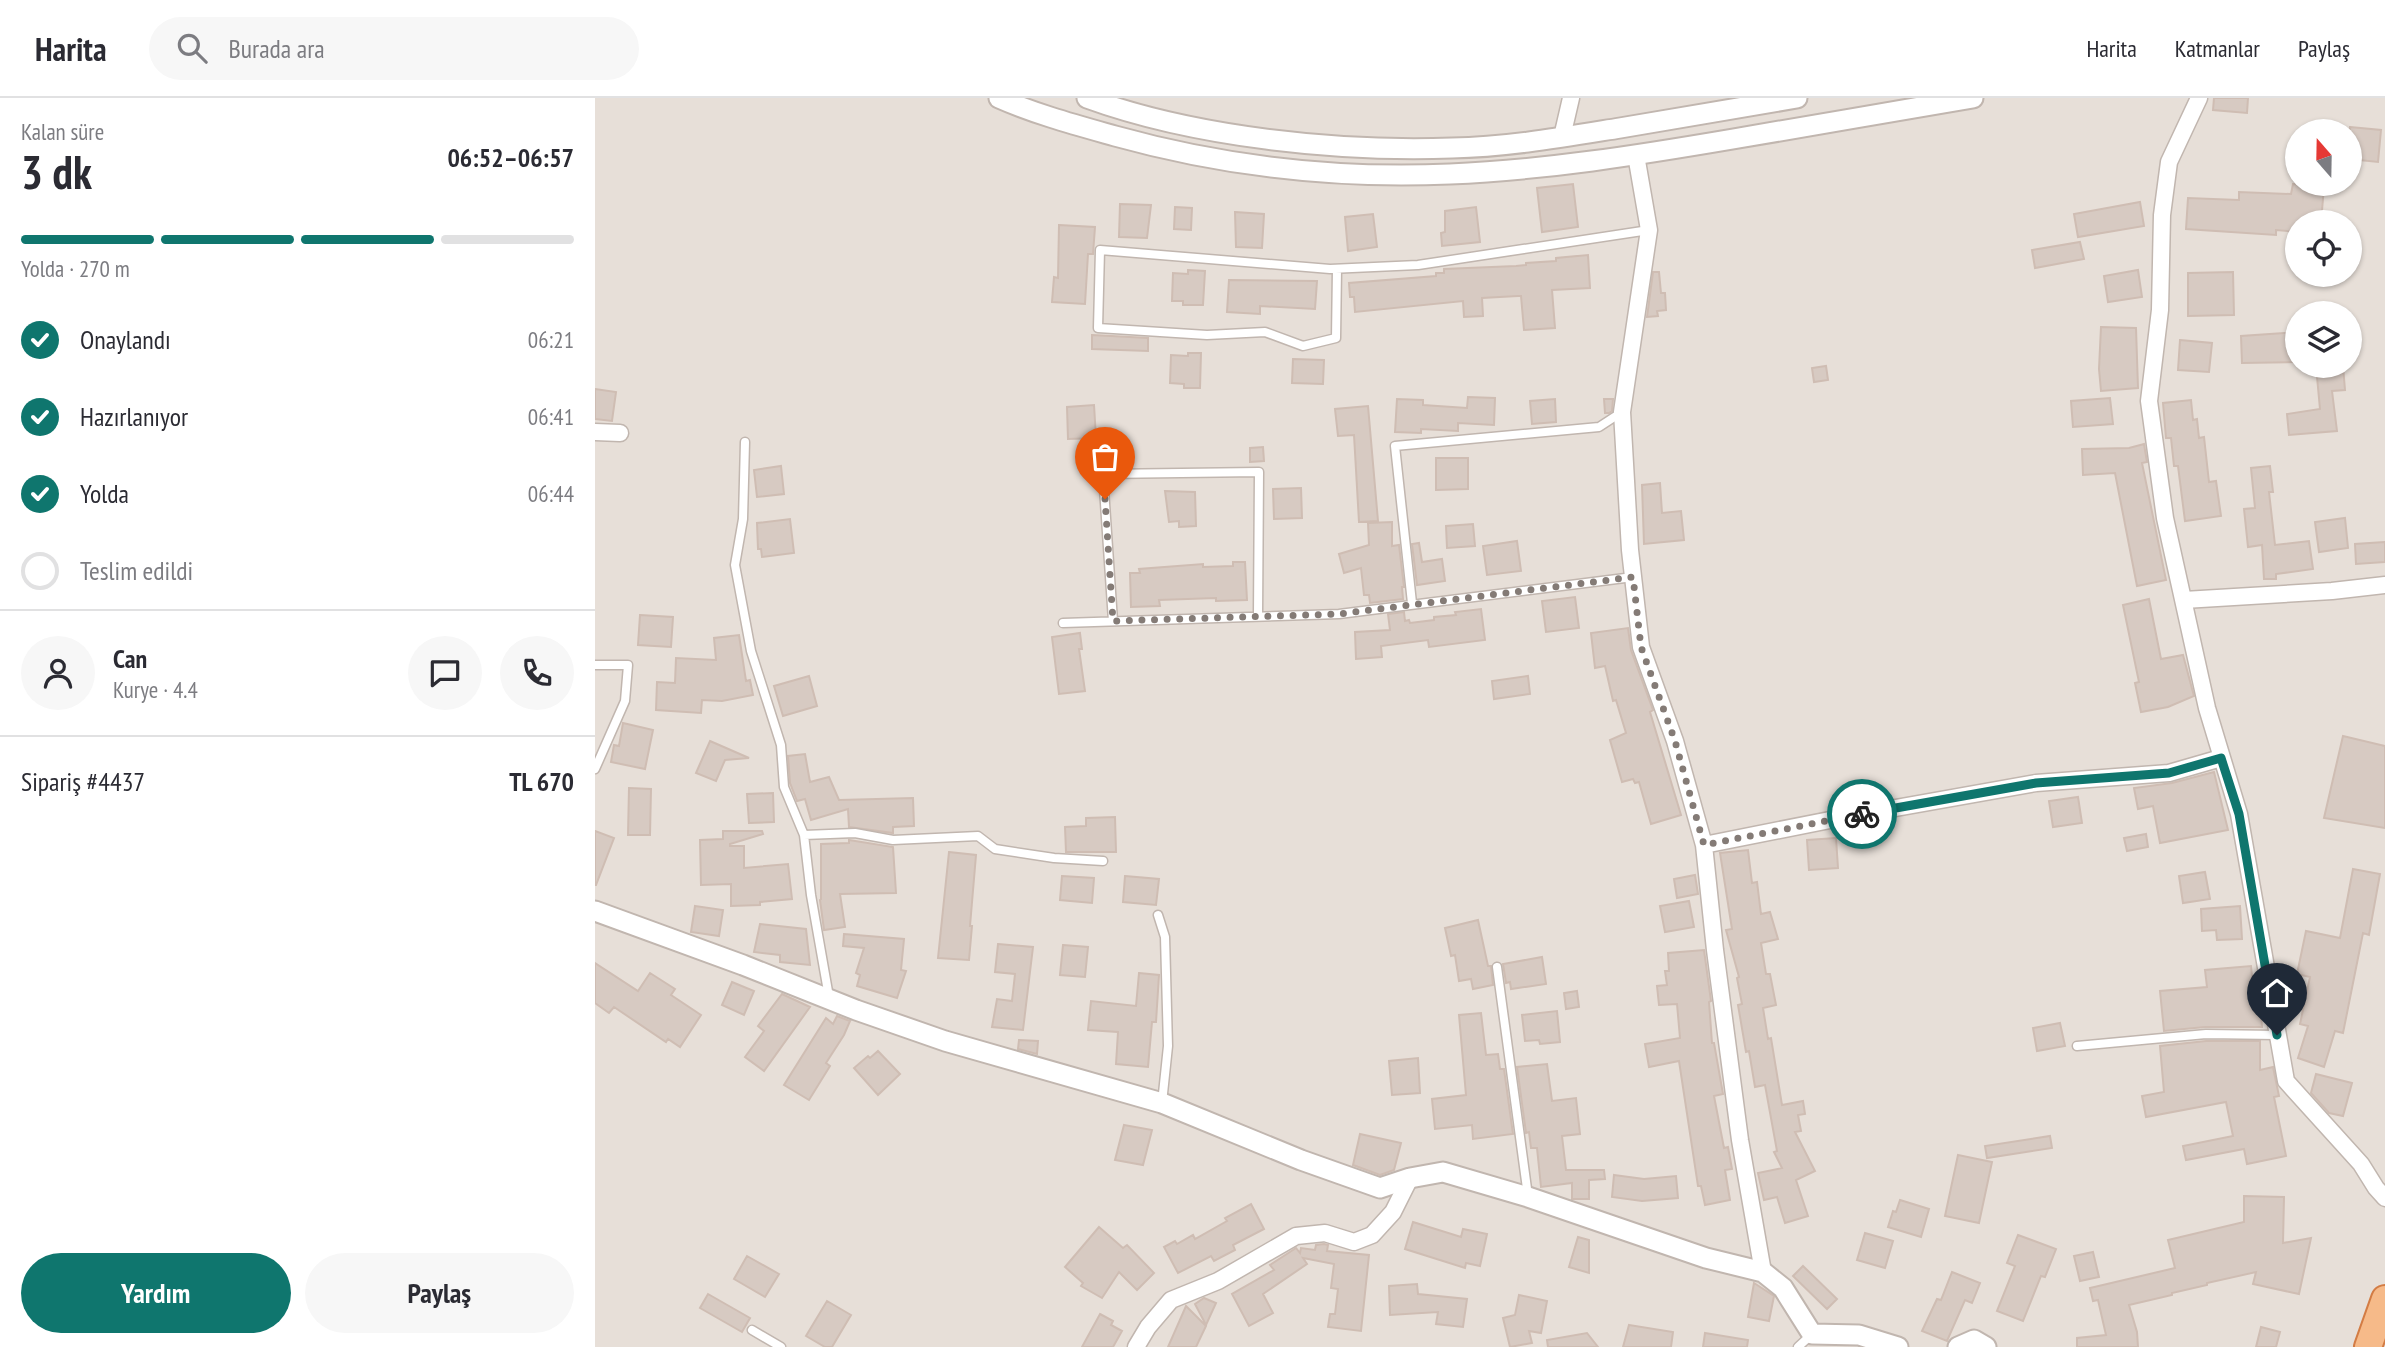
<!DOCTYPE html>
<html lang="tr">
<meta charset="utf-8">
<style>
body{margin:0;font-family:"PT Sans Narrow",sans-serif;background:#f7f7f7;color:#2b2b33;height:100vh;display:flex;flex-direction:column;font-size:26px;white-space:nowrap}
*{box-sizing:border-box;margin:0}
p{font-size:23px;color:#7c7c81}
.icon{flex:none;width:38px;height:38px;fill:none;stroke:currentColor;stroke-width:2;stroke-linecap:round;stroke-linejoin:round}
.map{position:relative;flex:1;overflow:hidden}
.panel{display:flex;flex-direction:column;background:#fff;width:595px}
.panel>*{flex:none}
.needle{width:46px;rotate:340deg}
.buttons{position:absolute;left:1690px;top:21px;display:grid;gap:14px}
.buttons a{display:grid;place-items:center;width:77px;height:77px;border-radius:50%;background:#fff;box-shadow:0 2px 5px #0004;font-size:35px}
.pin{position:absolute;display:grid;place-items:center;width:60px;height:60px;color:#fff;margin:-72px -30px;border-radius:50% 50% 50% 0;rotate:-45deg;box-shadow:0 0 7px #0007}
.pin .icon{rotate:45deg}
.courier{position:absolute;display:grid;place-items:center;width:70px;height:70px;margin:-35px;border:5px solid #0f766e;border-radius:50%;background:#fff;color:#222;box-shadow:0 2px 9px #0007}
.head em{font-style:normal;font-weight:700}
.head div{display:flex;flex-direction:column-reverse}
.head{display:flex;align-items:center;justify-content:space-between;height:119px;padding:0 21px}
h1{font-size:46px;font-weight:700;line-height:52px}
.bar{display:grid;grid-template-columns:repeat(4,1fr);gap:10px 7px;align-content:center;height:84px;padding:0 21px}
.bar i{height:9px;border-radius:5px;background:#e1e1e2}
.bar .on{background:#0f766e}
.bar p{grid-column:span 4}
.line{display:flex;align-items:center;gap:18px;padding:0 21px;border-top:2px solid #e1e1e2}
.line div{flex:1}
.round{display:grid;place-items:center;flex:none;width:74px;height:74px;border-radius:37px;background:#f7f7f7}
ol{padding:0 21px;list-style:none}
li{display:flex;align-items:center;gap:21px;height:77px}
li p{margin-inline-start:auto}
li .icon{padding:7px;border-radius:50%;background:#0f766e;color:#fff;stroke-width:4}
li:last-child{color:#7c7c81}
li i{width:38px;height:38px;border:4px solid #e1e1e2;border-radius:50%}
.primary-button{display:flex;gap:14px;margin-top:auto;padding:14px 21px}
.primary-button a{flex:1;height:80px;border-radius:42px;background:#0f766e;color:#fff;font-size:28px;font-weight:700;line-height:80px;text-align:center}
.primary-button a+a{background:#f7f7f7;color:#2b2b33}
header{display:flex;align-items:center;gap:42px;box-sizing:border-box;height:98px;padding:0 35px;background:#fff;border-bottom:2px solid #e1e1e2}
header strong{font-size:33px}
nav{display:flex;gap:38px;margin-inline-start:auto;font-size:24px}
.search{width:490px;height:63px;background:#f7f7f7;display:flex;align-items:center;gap:18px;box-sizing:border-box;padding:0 24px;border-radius:38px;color:#7c7c81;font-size:26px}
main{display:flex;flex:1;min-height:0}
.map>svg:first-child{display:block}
.residential{fill:#e7dfd8;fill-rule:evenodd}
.building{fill:#d7cac2;stroke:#cfbdb3;stroke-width:2}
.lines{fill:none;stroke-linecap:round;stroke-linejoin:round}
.service-casing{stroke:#c1b6af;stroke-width:11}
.minor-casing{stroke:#c1b6af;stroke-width:19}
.tertiary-casing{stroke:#c1b6af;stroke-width:23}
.trunk-casing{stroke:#d37c44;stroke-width:30}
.service{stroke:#fff;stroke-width:8}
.minor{stroke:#fff;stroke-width:16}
.tertiary{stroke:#fff;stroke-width:19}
.trunk{stroke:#f6ba89;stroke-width:26}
.done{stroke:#847b76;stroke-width:7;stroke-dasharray:0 12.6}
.route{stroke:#0f766e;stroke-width:9}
</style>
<header>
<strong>Harita</strong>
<div class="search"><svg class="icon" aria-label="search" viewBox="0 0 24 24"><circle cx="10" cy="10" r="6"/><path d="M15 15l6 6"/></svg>Burada ara</div>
<nav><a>Harita</a><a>Katmanlar</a><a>Paylaş</a></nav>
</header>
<main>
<section class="panel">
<div class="head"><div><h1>3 dk</h1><p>Kalan süre</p></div><em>06:52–06:57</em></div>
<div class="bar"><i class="on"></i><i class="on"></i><i class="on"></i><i></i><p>Yolda · 270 m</p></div>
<ol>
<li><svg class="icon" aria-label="check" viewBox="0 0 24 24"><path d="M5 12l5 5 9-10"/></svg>Onaylandı<p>06:21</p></li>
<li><svg class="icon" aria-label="check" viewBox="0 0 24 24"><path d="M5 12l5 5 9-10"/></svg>Hazırlanıyor<p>06:41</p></li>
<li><svg class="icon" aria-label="check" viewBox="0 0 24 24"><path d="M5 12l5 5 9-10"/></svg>Yolda<p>06:44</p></li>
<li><i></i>Teslim edildi</li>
</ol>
<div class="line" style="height:126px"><a class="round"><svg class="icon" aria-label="person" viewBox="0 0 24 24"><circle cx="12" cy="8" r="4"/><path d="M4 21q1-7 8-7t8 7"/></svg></a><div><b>Can</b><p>Kurye · 4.4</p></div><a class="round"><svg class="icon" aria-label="chat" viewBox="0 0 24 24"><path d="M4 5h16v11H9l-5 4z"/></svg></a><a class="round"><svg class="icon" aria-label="phone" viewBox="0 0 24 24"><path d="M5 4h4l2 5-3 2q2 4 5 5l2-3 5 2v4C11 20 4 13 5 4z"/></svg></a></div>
<div class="line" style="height:91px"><div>Sipariş #4437</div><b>TL 670</b></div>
<div class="primary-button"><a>Yardım</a><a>Paylaş</a></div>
</section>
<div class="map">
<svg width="1790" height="1249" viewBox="0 0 1790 1249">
<rect width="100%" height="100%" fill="#f4eee9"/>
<path class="residential" d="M0,0H1790V1249H0ZM1703,33H1755V86H1703ZM1703,124H1755V177H1703ZM1703,215H1755V268H1703Z"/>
<path class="building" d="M1619,0H1653L1652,15L1618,12Z
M1755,29L1786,32L1783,64L1755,61Z
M978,86L983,129L947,134L942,90Z
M1698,86L1729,89L1726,124H1703V134L1681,132V137L1591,131L1593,100L1644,102V94L1696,96Z
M1545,104L1549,128L1483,139L1479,116Z
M525,106L556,107L552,140L524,139Z
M580,109L597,110L596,132L579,131Z
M881,109L885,144L847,148L846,135L850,134V113Z
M640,114L669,116L667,150L641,149Z
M778,116L782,149L753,153L750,119Z
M464,127L500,129L498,156H493L490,206L457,204L459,179L463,180Z
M1485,144L1489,161L1440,170L1437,152Z
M993,157L995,190L957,192L960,230L929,232L926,198H923L887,200L888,218L869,219L868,203L760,214L759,199H755L754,185L841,178V175H849V171L921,168L931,167V165L961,163V160Z
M593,172L610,173L608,207H588V203H577L578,175L593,176Z
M1543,172L1547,199L1513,204L1509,178Z
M1058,174H1064L1066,195H1070L1071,212L1062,213L1063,218L1052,219Z
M1638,174L1639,217L1593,218V175Z
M634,182L722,183L720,211L665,208V216L632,214Z
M1506,229L1541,230L1543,290L1506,293L1504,271Z
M1703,234V264L1647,265L1646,238Z
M497,237L553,240V253L497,251Z
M1585,242L1617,245L1614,274L1583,272Z
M593,255H606L605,290H589V286L575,285L576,257L593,258Z
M698,261L729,262L728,286L697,285Z
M1231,268L1233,282L1219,284L1217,270Z
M1721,268H1748L1750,292L1737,293L1742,333L1694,337L1692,316L1725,311Z
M0,291L21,294L17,323L0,321Z
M873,299L900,300L899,327L863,325V333L826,331V335L800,334L802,301L828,302V307L872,310Z
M1515,300L1518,326L1478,329L1476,303Z
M960,301L961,324L937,326L935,303Z
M1009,301H1018L1017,313L1014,315H1010Z
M1596,302L1598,322L1602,321L1604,340L1609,339L1614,384L1621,383L1626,418L1590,423L1583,368H1579L1576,340H1571L1568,305Z
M499,307L501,340L473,341L472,309Z
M773,308L783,423L764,424L759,337L743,338L740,311Z
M1549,346L1552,364L1547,365L1571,482L1542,488L1520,375L1488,377L1487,351L1534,350Z
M668,349L669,363L655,364V350Z
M841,360H873V391L841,392Z
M186,368L189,396L162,399L159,372Z
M1675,368L1678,394H1674L1680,447L1714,443L1718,471L1681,476V481H1669L1667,447L1653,449L1649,411L1660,410L1656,370Z
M1065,385L1067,415L1086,413L1089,442L1049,446L1047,387Z
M706,390L707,420L679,421L678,391Z
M570,393L600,394L601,428L584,429V423L574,424Z
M1750,420L1753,450L1724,454L1720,424Z
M195,421L199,455L167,459L166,451H163L162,425Z
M797,424V448L804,447L809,489H807L808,501L775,505L774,497H769L766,470L749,475L744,456L774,447L773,425Z
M878,426L880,448L852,450L851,428Z
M922,443L926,473L892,477L888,448Z
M1790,444V464L1761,466L1760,446Z
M824,445L827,464L847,461L850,483L822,487L817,446Z
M638,464H650L652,502L621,503V500L564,502L565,508L536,509L535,475H545L544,471L608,466V469L638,468Z
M980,499L984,530L951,534L947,503Z
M1554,501L1566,561L1588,557L1599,598L1573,609L1546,614L1540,585L1544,584L1528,507Z
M886,511L890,542L834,549L833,542L786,548L787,559L761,561L760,534L795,532L793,516L809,514L810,523L814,522L815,525L839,522V519L861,517L860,514Z
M45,517L78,519L76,549L43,547Z
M1033,530L1036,552L1058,612L1055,614L1086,717L1056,726L1044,684L1040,685L1038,681L1027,684L1015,642L1031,635L1021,602L1018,603L1010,568L1000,570L996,535Z
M485,535L487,551H484L490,593L464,596L457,539Z
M144,537L151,583L155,582L158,597L127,603L107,602L106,615L61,612L62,584L80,585L81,560L121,562L119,540Z
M214,578L222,608L188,618L179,588Z
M933,578L935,596L899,601L897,583Z
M28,625L58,632L50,671L16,664L19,647L24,648Z
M1748,638L1790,648V730L1729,720Z
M115,643L154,660L130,662L121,683L101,675Z
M210,656L215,684L234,679L244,702L318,700L319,728L298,729V735L254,729L253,711L216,722L210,701L202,703L195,685L193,658Z
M1619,674L1633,732L1565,745L1558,708L1543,711L1539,690L1577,685Z
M34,690L56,691L55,737H33Z
M178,695L179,724L154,725L152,696Z
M1483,699L1487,725L1458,729L1454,703Z
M520,719L521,754H471L470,729L491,728V720Z
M1262,728L1263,738L1249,740L1248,730Z
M0,733L19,740L1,787H0Z
M128,733H167L168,736L135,746V748H149V770L193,766L197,801L165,804V807L136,808V786L106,787L105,742L128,741Z
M1551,736L1553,749L1532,753L1529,740Z
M1241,740L1243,770L1214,772L1212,742Z
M254,742L298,749L301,795L245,796L250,829L229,832L225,802L226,801V746L254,745Z
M1153,752L1157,785L1162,784L1166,816L1175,814L1183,841L1166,845L1171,876H1175L1181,907L1168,910L1173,941L1176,940L1187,1007L1208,1003L1210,1016L1203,1017L1206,1033L1200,1034L1220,1073L1201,1082L1213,1118L1190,1125L1182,1099L1169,1102L1163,1075L1187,1070L1179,1054L1182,1053L1170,987L1160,989L1154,953L1151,954L1143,907L1147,906L1142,880L1144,879L1131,832L1137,831L1125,755Z
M354,754L381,757L375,828H377L374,862L343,860Z
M1758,771L1785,776L1774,837L1768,835L1748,935L1740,933L1729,969L1703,960L1713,928L1705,926L1715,879L1702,876L1711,833L1745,840Z
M1610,774L1615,801L1588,805L1584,778Z
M1100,777L1103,796L1082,800L1079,781Z
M467,778L499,780L497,805L465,802Z
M530,778L564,781L561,807L528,804Z
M1094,803L1099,829L1070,834L1065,808Z
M100,808L128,812L124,838L96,834Z
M1645,808L1647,841L1622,842L1621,832L1607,833L1606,811Z
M883,822L893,868H896L898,887L878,891L876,881L864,883L860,857L856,858L850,830Z
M165,826L211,831L215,867L185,864V857L159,854Z
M249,836L309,841L306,872L311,873L302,900L262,888L265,877L261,875L269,850L248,848Z
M403,846L438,849L428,932L397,929L402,901L417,903L420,876L400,874Z
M468,847L493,849L490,879L465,877Z
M1109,852L1116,903L1114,904L1117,945H1119L1128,996L1119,998L1129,1050L1133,1049L1137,1071L1130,1072L1135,1102L1110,1107L1106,1088H1103L1084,963L1054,969L1050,946L1085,940L1082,906L1064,907L1062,888L1072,887L1070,873H1074L1073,855Z
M947,859L951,886L916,891L915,884L911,885L908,866Z
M0,865L43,893L55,875L80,891L76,897L106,917L85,949L73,941L71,944L19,909L14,915L0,905Z
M1656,868L1659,898L1664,897L1667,929H1610L1569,933L1565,893L1612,889L1610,872Z
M544,875L564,877L561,924H557L553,969L521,966L523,934L493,932L496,903L541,908Z
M137,884L159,893L149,917L127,907Z
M982,893L984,909L971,911L969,895Z
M187,896L215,909L169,973L150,959L169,933L163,928Z
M962,913L965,944L945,946L944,942L930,943L927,917Z
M886,915L891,957L903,956L905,971H909L918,1036L878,1041L877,1027L840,1031L837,1001L871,997L864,917Z
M242,918L255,923L249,937L231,965L235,968L214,1002L189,987L231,920L238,926Z
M1465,925L1470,948L1442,953L1438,930Z
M424,942L443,943L442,956L423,951Z
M1611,943H1665V972L1678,969L1684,998L1679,999L1691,1058L1652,1066L1649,1051L1591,1062L1588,1048L1638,1038L1631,1004L1551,1019L1547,998L1569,994L1565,948Z
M283,953L305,976L283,997L259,970L273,958L275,960Z
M823,960L825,995L797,997L794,963Z
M952,966L957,1003L981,1000L985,1036L967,1038L971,1072H1009L1010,1081L994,1082V1101H977V1085L946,1089L942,1050H936L934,1034L931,1035L922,969Z
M1721,976L1757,985L1748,1018L1734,1015L1716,995Z
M529,1027L557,1032L548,1067L520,1062Z
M765,1036L806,1045L799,1072L785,1077L758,1067Z
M1455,1038L1457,1050L1392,1060L1390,1048Z
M1363,1057L1397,1064L1384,1125L1350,1118Z
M1019,1077L1049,1081L1081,1078L1083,1100L1047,1103L1017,1099Z
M1649,1098L1689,1099L1688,1145L1716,1140L1704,1196L1658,1186L1661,1174L1612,1185V1187L1577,1195V1197L1534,1207L1542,1234L1543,1249H1482V1240L1511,1237L1503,1202L1498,1203L1495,1190L1580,1170L1573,1142L1649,1124Z
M1305,1102L1334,1111L1326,1139L1293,1129L1298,1113L1301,1114Z
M656,1106L669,1131L638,1147L640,1152L619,1163L616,1158L583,1175L569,1149L580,1143L582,1146L598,1137L600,1141L632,1123L630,1120Z
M818,1124L866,1139L868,1131L892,1136L885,1168L871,1165L870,1170L810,1151Z
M504,1129L528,1150L532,1147L559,1175L542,1192L524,1174L507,1200L486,1188L488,1185L470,1169Z
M1270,1135L1298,1143L1290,1170L1262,1162Z
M1423,1137L1461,1151L1450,1179L1446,1178L1428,1223L1402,1213L1420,1168L1412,1165Z
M983,1139L994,1142V1175L974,1169Z
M729,1146L733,1147L732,1153L774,1157L766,1233L733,1229L735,1216H740L743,1191L736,1190L739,1166L708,1160L712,1166L668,1196L678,1215L654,1228L637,1196L679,1172L675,1167L701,1150L705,1155L706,1150L720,1152L721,1147Z
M1498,1154L1504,1179L1485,1183L1479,1158Z
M152,1158L184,1176L170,1199L139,1181Z
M1208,1168L1242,1201L1232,1211L1198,1178Z
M1357,1174L1385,1185L1377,1205L1370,1202L1352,1243L1327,1233L1342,1201L1346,1202Z
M1159,1185L1179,1198L1174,1223L1153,1219Z
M822,1186L823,1196L872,1201L868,1229L841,1226L843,1214L795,1217L794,1188Z
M113,1196L155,1220L147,1234L105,1210Z
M924,1197L952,1203L946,1235L934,1233L937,1245L915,1249L908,1220L920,1217Z
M609,1200L621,1205L611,1227L600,1206Z
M232,1203L256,1217L237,1249H230L211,1238Z
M591,1208L611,1228L601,1249H573Z
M505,1216L518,1223L516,1227L527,1233L518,1249H487Z
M1034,1227L1078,1234L1076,1249H1028Z
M1666,1229L1685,1234L1681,1249H1661Z
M992,1235L1003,1249H953L952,1242Z
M1110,1235L1153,1242L1152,1249H1108Z"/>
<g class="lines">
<g class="service-casing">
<path id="service" d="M742,171L741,240L708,248L670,234L612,237L503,230L505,152L735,171L823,167L1054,132
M150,344L148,421L140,467L156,553L186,647L189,689L209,737L216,797L234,899
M817,505L800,348L1004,329L1027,314
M518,523L508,376L664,374L663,517
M468,525L744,516L1038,479
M0,567H33L30,603L0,671
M209,737L260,735L298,742L383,738L400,751L459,760L508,763
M563,817L570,839L573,948L567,1005
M902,869L933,1098
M1482,948L1611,936L1682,937
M157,1232L186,1249
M1203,1249L1216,1237"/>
</g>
<g class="minor-casing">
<path id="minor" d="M1604,0L1574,64L1567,117L1565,212L1554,303L1570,420L1612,610L1644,716L1691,983L1766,1066L1781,1090L1790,1100
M967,39L976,0
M1041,57L1054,132L1027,314L1035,452L1046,549L1080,643L1109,747L1120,852L1145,1042L1168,1174
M0,334L25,335
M1589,502L1737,493L1790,487
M1109,747L1250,719L1441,685L1574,675L1626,660
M541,1249L553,1229L576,1202L623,1183L701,1138L730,1135L759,1144L777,1137L798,1114L815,1080"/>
</g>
<g class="tertiary-casing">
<path id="tertiary" d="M404,0C440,16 481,27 520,38C628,68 743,81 855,76C950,72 1044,57 1138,41C1218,27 1298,14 1378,0
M492,0C599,39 742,54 857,50C913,49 969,39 1025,30C1084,20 1143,10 1202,0
M0,813L148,867L261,912L350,943L567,1005L706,1062L785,1090L815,1080L848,1074L933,1099L1111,1160L1168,1174L1188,1190L1217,1236L1264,1237L1303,1249
M1363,1249L1379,1242L1391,1249"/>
</g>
<g class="trunk-casing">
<path id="trunk" d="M1773,1249L1790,1201"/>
</g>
<use href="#service" class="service"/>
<use href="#minor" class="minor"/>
<use href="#tertiary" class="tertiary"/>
<use href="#trunk" class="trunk"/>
</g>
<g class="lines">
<path class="done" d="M510,401L518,523L744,516L1038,479L1046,549L1080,643L1109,747L1267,716"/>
<path class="route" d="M1267,716L1441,685L1574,675L1626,660L1644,716L1682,937"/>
</g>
</svg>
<div class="buttons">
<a><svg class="needle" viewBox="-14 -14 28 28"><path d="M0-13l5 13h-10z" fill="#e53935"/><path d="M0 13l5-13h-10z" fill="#7c7c81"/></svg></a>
<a><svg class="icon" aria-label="locate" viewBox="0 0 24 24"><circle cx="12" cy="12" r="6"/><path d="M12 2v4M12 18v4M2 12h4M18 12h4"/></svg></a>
<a><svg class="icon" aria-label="layers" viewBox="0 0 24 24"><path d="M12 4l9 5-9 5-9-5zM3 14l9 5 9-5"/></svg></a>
</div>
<div class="pin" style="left:510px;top:401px;background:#ea580c"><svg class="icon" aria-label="bag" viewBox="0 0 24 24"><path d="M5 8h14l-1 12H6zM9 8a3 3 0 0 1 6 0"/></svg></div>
<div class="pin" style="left:1682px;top:937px;background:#1f2937"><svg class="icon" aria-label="home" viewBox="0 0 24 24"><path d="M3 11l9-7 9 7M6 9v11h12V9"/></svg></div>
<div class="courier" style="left:1267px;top:716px"><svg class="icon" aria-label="bike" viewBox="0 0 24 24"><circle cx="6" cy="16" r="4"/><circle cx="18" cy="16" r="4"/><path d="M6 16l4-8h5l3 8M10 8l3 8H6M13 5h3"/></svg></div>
</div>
</main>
